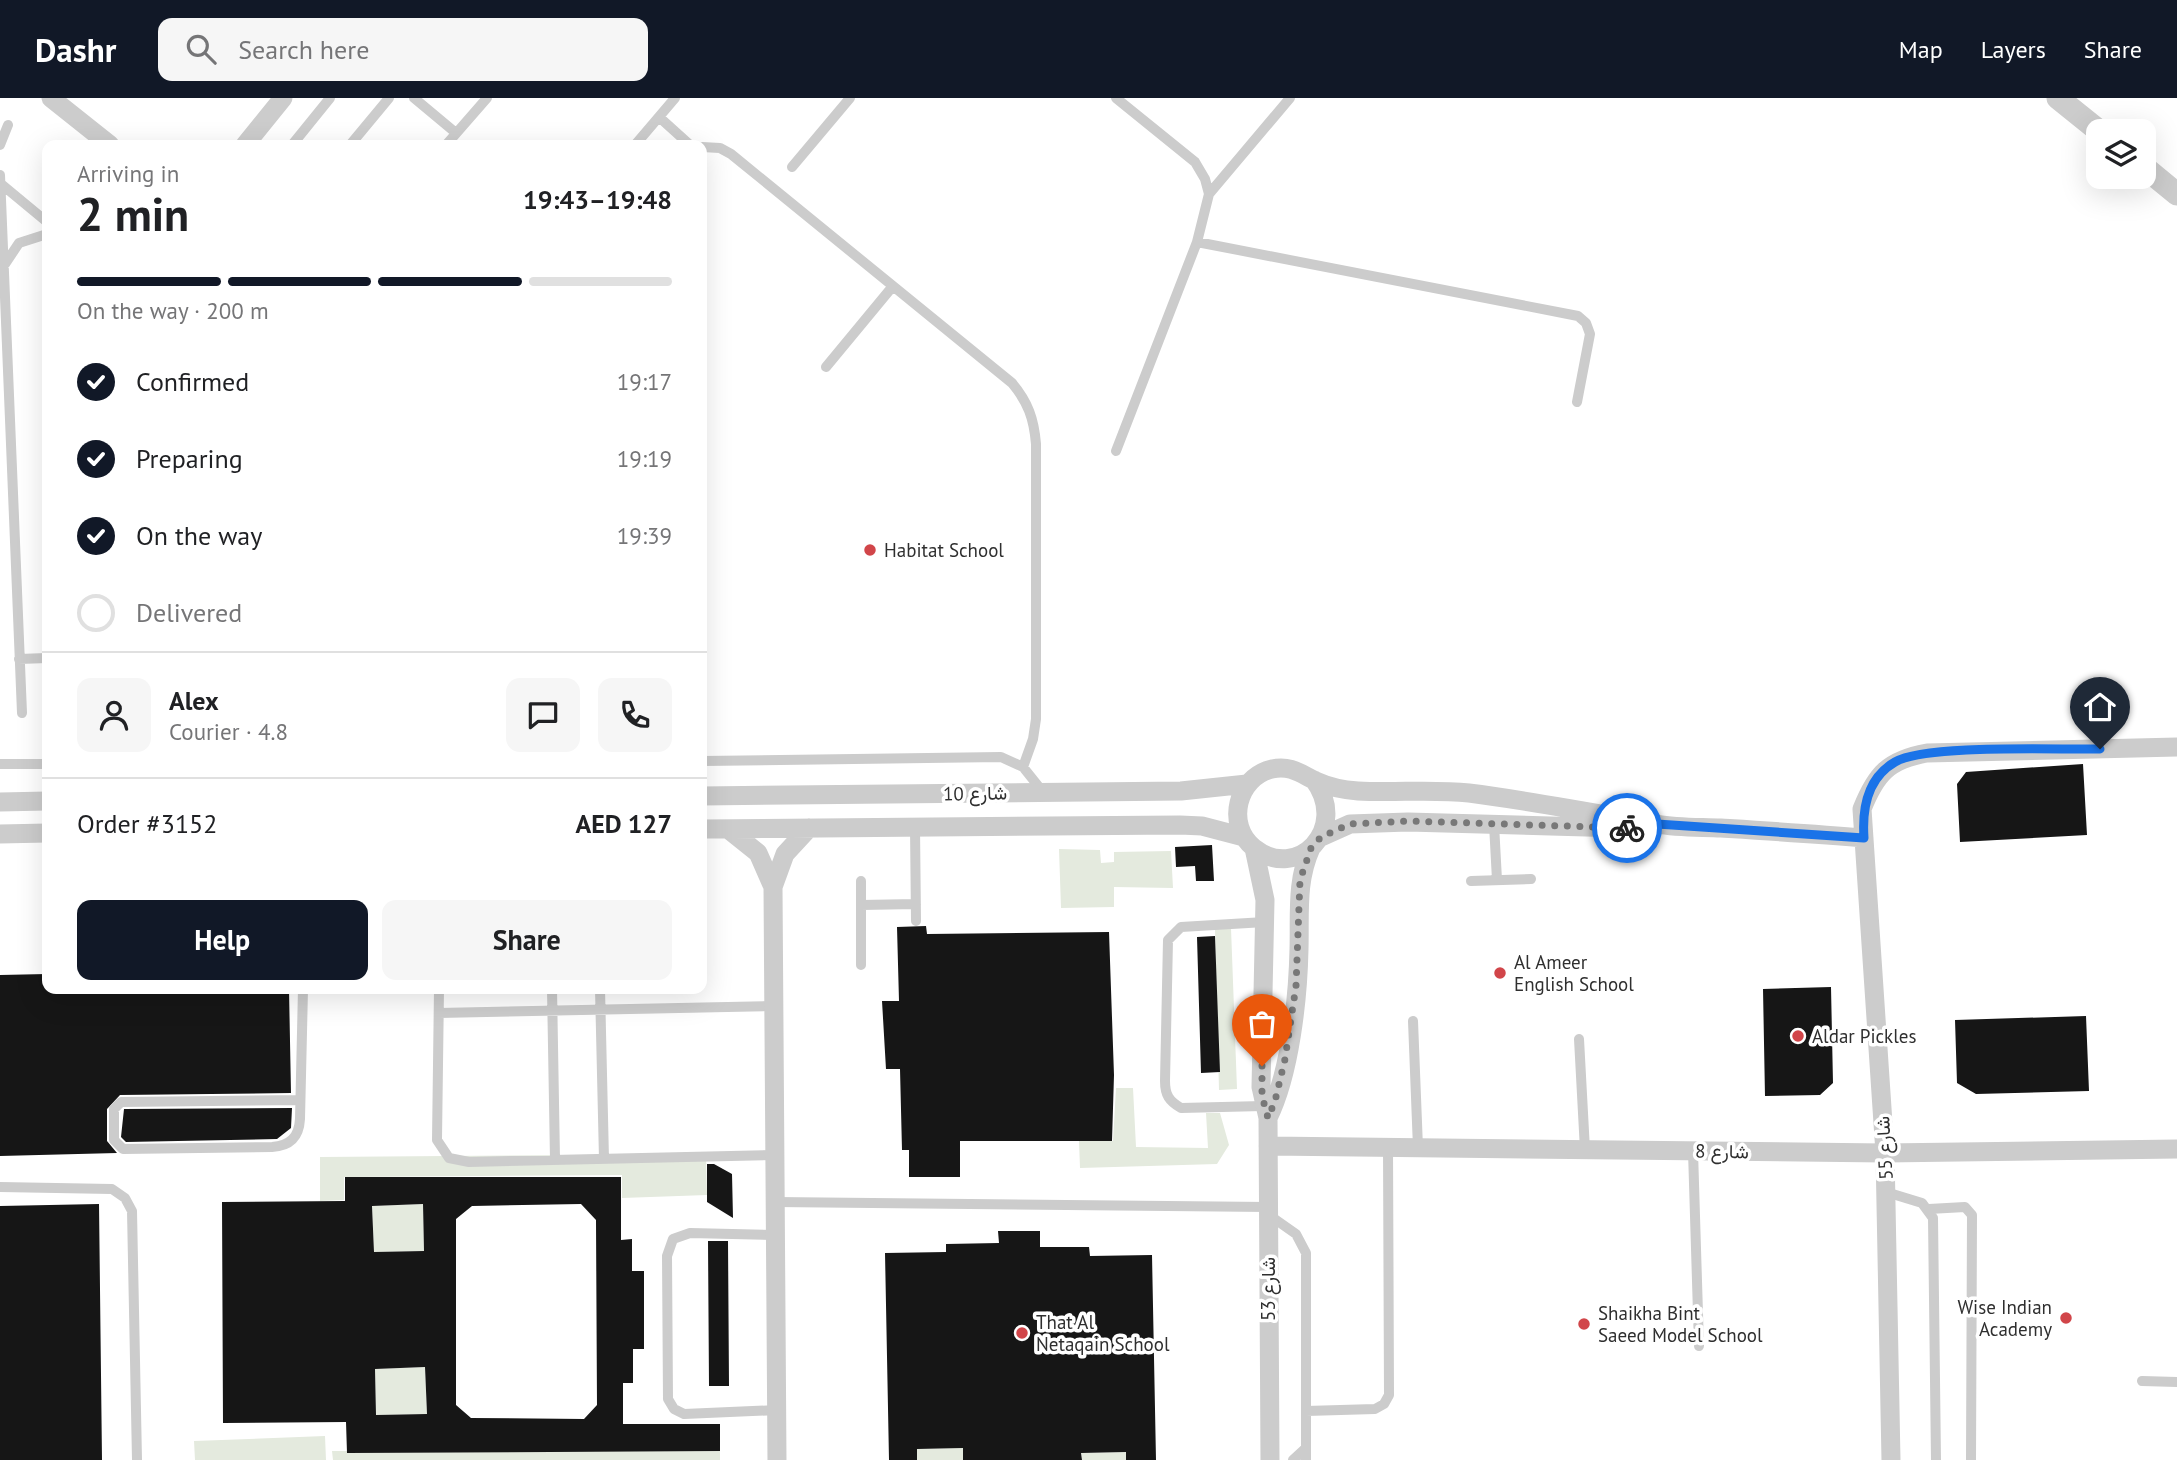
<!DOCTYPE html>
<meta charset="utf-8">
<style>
body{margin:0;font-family:"PT Sans",Vazirmatn,sans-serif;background:#f6f6f6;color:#202124;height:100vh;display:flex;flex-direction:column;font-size:26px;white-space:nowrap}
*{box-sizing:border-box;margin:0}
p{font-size:23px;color:#757577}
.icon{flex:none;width:38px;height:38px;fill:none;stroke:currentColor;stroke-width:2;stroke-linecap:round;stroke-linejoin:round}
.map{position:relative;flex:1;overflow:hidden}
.details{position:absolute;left:42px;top:42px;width:665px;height:854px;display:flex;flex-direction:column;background:#fff;border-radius:14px;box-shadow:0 7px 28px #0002}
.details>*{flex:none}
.fabs{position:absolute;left:2086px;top:21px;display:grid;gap:14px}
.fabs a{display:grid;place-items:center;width:70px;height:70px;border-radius:14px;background:#fff;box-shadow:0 7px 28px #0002;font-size:35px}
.pin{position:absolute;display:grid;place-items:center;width:60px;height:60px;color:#fff;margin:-72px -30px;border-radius:50% 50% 50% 0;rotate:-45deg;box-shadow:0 0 7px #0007}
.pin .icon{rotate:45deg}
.courier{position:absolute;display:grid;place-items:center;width:70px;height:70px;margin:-35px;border:5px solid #1a73e8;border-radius:50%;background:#fff;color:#222;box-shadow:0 2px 9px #0007}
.overview em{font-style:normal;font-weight:700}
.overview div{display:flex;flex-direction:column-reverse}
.overview{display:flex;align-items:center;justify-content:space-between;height:119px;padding:0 35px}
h1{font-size:46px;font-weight:700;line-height:52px}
.bar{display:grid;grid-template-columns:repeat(4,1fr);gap:10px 7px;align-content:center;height:84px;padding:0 35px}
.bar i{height:9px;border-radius:5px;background:#e0e0e0}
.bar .selected{background:#111827}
.bar p{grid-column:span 4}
.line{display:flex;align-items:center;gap:18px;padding:0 35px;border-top:2px solid #e0e0e0}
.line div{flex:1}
.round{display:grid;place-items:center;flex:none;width:74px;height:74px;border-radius:14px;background:#f6f6f6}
ol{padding:0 35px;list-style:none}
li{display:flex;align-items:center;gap:21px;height:77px}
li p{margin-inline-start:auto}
li .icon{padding:7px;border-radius:50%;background:#111827;color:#fff;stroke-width:4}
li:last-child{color:#757577}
li i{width:38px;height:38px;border:4px solid #e0e0e0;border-radius:50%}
.button{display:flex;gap:14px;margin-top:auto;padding:14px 35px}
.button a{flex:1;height:80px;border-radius:14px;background:#111827;color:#fff;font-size:28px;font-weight:700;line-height:80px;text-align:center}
.button a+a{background:#f6f6f6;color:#202124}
header{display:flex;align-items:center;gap:42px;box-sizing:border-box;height:98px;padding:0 35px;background:#111827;color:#fff}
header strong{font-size:33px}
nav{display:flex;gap:38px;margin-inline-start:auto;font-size:24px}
.search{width:490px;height:63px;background:#f6f6f6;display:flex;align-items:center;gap:18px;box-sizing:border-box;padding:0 24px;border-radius:14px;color:#757577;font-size:26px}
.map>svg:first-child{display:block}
.green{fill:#e4eade}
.building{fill:#161616;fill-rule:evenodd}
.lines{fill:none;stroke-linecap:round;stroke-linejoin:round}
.service{stroke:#ccc;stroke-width:10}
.minor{stroke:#ccc;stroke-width:19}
.tertiary{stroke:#ccc;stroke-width:23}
.done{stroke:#787878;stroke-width:7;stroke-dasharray:0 12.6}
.route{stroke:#1a73e8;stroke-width:9}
.poi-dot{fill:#d14549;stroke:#fff;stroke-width:2.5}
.labels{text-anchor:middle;stroke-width:7;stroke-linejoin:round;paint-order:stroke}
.poi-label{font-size:19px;fill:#2f2f2f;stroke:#fff;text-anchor:start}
.street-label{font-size:19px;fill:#2f2f2f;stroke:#fff}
</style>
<header>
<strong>Dashr</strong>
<div class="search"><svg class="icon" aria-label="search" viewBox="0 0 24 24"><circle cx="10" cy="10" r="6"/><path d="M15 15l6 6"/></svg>Search here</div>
<nav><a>Map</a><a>Layers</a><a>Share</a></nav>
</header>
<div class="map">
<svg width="2177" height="1362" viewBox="0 0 2177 1362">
<rect width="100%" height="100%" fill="#fff"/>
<path class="green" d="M1059,751L1100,752L1101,765L1114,764V754L1171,753L1173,790L1114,789V809L1061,810Z
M1231,830L1237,991L1219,992L1215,831Z
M1116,990H1133L1136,1049L1208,1050L1206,1015H1220L1229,1047L1217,1066L1080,1070L1079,1043H1113Z
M706,1056L707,1097L622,1100V1077L344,1079V1102L320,1103V1059Z
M423,1106L424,1153L374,1154L372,1108Z
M425,1269L427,1316L376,1317L375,1271Z
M325,1338L326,1362H195L194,1343Z
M963,1350V1362H917V1351Z
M332,1353H720V1362H333Z
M1126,1354V1362H1082L1081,1355Z"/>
<path class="building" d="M2083,666L2087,737L1960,744L1957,686L1966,674Z
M1212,747L1214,783H1196L1195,768L1176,769L1175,749Z
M926,828L927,836L1109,834L1114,977L1112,1043H960V1079H909V1052H902L900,971H886L882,903H899L897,829Z
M1215,838L1220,974L1201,975L1197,839Z
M47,876V891H289L291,995L120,997L107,1011V1043L117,1055L0,1058V877Z
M1831,889L1833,985L1820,997L1765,998L1763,891Z
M2086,918L2089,993L1976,996L1957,985L1955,922Z
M292,1010L291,1030L277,1041L126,1044L121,1039L124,1011Z
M707,1066H714L732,1076L733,1120L707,1104Z
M345,1079H621V1142L632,1141V1173H644V1251H633V1285H623V1326H720V1353L347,1355L346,1324L223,1325L222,1104L345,1103ZM423,1106L424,1153L374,1154L372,1108ZM581,1106L596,1122L597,1307L584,1321L471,1320L456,1307V1121L472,1108ZM425,1269L427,1316L376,1317L375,1271Z
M99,1106L102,1362H0V1108Z
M998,1133H1040V1149H1089L1090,1158L1152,1157L1156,1362H1126V1354L1081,1355L1082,1362H963V1350L917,1351V1362H889L885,1155L946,1154V1146L999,1145Z
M708,1143H728L729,1288H709Z"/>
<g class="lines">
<path class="service" d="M414,0L456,35
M1116,0L1195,64L1205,81L1209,96L1197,144L1116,353
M659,19L690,47
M0,47L8,27
M292,47L330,0
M350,47L389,0
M446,47L487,0
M635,47L675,0
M702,49L720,50L731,56L1012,285C1028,304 1034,321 1036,346V621L1033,641L1023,669
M792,69L850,0
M0,77L22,615
M0,85L47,124
M1209,96L1290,0
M1197,144L1578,218L1586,225L1590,236L1577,304
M5,166L19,145L47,136
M826,269L893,188
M19,561L47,560
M702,663L1001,659L1023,669L1043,694
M0,666H47
M1494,726L1497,782
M915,729L916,823
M861,783V867
M1471,783L1531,781
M861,807L916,806
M439,891L437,1042L449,1060L469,1064L774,1057
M552,891L555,1061
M600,891L604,1061
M439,915L774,908
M1413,923L1418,1050
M1579,941L1585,1052
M300,1002L121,1004L114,1011V1042L123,1051L272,1049C290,1048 299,1039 300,1021L303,891
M1263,1008L1181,1010C1169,1003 1165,997 1165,983L1168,842L1181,829L1265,824
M1693,1053L1699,1248
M0,1089L112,1091L125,1100L132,1113L137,1362
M1886,1094L1922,1105L1933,1120L1936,1362
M775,1104L1268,1109
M1929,1111L1965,1109L1972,1117L1971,1362
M1269,1117L1296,1136L1306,1155V1362
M775,1137L690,1135L673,1141L667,1158L668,1301L674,1311L684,1316L777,1312
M2142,1283L2177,1284
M1306,1313L1375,1311L1384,1306L1389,1297L1388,1050
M1293,1362L1306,1350"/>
<path class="minor" d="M51,0L110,47
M245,47L283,0
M1314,682C1350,731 1297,784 1254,750C1225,727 1237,679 1272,671C1291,667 1301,676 1316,683C1329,689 1344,692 1358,693C1395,695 1432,691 1469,695C1532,703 1595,715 1657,726C1678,730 1700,729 1721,730C1768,733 1816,736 1864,740
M702,698L1181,693L1247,686
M0,704L47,703
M702,731L1180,727L1202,728L1244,739
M728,731L758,755L773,789
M0,736L47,735
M1321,739L1350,726L1408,724L1621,730
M1254,750L1265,802L1261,989L1268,1020L1270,1362
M1268,1020C1290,976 1298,900 1299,851C1300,816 1296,783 1311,750
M1268,1048L1885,1055L2177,1051
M777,1362L773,789L785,756L809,730
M1891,1362L1885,1055L1862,711C1876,676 1888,662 1927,655L2177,649"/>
<path class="tertiary" d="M2058,0L2099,33
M2144,69L2177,96"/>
</g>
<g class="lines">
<path class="done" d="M1262,968V998L1268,1020L1275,1003L1285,961L1296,888L1300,782L1311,750L1321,739L1350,726L1408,723L1627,730"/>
<path class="route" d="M1627,730L1657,726L1864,740C1862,711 1867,680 1895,664C1926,646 2057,652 2100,651"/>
</g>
<g class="poi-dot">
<circle cx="870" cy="452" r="7"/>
<circle cx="1500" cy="875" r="7"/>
<circle cx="1798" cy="938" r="7"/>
<circle cx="2066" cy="1220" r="7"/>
<circle cx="1584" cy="1226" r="7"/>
<circle cx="1022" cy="1235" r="7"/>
</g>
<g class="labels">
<g class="poi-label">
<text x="884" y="459">Habitat School</text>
<text x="1514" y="871">Al Ameer<tspan x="1514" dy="22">English School</tspan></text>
<text x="1812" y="945">Aldar Pickles</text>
<text x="2052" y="1216" text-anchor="end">Wise Indian<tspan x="2052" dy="22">Academy</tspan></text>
<text x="1598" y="1222">Shaikha Bint<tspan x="1598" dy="22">Saeed Model School</tspan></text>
<text x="1036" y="1231">That Al<tspan x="1036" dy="22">Netaqain School</tspan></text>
</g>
<g class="street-label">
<text transform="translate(975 695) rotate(-1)" y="7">شارع 10</text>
<text transform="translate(1884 1050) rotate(-93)" y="7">شارع 55</text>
<text transform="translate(1722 1053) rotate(1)" y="7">شارع 8</text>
<text transform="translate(1268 1191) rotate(-90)" y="7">شارع 53</text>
</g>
</g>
</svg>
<div class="fabs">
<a><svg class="icon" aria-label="layers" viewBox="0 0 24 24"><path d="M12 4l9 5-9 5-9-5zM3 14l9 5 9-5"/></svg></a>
</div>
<div class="pin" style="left:1262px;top:968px;background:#ea580c"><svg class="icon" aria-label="bag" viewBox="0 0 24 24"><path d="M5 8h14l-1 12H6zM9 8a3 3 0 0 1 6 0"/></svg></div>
<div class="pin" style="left:2100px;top:651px;background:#1f2937"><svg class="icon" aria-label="home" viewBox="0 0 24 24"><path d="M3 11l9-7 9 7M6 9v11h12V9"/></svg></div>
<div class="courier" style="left:1627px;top:730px"><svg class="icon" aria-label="bike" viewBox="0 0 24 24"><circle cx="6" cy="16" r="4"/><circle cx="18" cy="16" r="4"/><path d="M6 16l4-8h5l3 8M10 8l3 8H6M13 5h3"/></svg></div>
<section class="details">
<div class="overview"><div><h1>2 min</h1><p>Arriving in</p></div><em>19:43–19:48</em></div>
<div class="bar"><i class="selected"></i><i class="selected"></i><i class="selected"></i><i></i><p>On the way · 200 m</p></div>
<ol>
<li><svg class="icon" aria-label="check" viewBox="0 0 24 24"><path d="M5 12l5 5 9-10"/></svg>Confirmed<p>19:17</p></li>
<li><svg class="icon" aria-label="check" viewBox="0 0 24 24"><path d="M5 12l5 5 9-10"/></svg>Preparing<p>19:19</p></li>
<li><svg class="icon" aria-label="check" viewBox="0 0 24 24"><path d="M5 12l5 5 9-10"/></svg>On the way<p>19:39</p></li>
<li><i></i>Delivered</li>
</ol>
<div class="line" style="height:126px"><a class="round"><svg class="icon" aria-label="person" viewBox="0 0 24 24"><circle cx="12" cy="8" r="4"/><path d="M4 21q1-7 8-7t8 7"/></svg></a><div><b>Alex</b><p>Courier · 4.8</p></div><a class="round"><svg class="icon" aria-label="chat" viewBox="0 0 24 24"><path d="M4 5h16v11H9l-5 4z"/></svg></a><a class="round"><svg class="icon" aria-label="phone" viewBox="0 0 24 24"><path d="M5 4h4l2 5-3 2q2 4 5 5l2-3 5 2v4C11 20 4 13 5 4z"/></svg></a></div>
<div class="line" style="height:91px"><div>Order #3152</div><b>AED 127</b></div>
<div class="button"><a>Help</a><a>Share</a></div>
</section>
</div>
